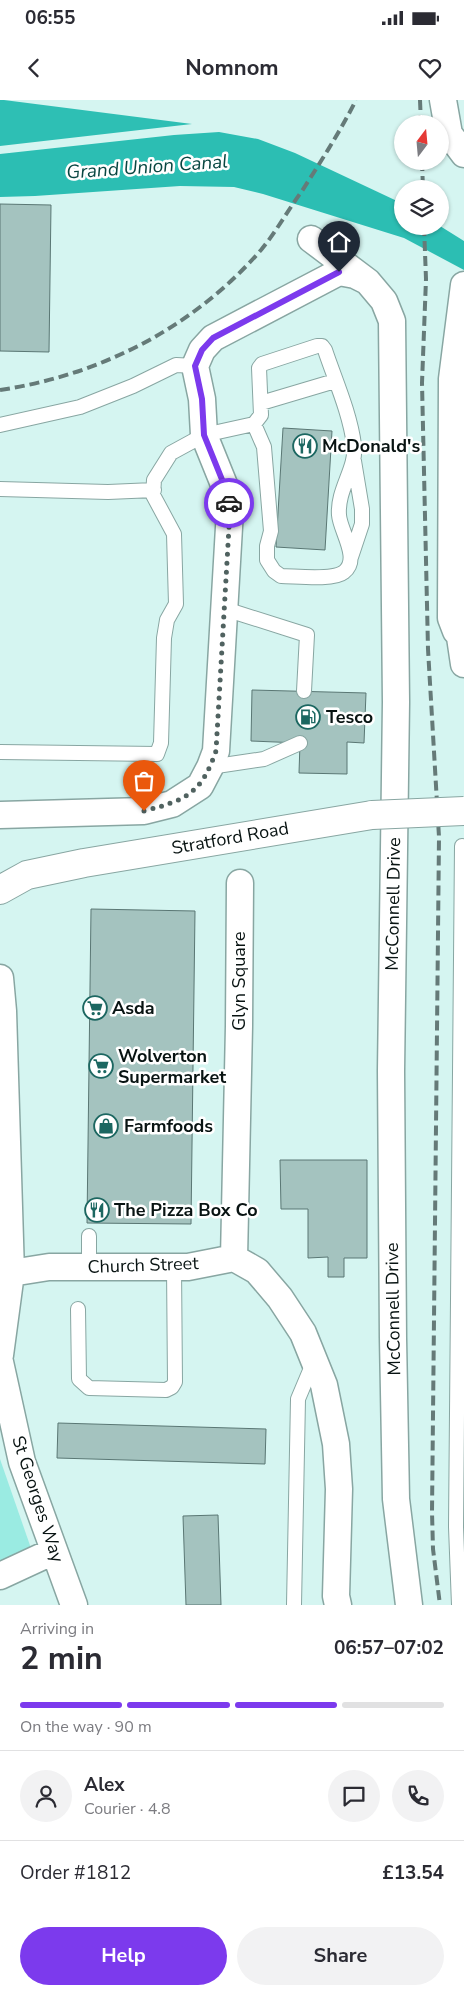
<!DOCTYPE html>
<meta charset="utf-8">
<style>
body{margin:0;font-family:"Nunito Sans",sans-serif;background:#f2f2f3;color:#2b2b33;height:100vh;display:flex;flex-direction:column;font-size:19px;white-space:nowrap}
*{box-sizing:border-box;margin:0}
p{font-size:16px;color:#7c7c81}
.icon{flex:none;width:28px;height:28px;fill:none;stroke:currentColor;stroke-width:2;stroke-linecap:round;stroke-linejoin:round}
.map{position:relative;height:1505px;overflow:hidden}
.panel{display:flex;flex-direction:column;background:#fff;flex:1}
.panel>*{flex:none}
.needle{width:32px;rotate:16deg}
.controls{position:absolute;left:394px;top:15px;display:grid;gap:10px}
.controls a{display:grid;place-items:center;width:55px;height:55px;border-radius:50%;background:#fff;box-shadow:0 1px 4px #0004;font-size:25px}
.pin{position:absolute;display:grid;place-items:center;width:42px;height:42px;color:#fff;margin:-51px -21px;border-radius:50% 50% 50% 0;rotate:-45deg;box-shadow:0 0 5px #0007}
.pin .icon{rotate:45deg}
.courier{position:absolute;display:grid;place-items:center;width:50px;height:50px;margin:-25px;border:4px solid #7c3aed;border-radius:50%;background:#fff;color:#222;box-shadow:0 1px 6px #0007}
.summary em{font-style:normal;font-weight:700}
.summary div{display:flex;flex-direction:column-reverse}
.summary{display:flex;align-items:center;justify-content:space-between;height:85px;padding:0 20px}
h1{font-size:32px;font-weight:700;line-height:38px}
.bar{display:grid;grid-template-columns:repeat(4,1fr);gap:8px 5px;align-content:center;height:60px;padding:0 20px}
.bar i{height:6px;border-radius:4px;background:#e1e1e2}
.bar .on{background:#7c3aed}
.bar p{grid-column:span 4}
.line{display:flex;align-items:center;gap:12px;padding:0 20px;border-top:1px solid #e1e1e2}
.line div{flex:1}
.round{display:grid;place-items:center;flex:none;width:52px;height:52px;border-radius:26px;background:#f2f2f3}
.button{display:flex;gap:10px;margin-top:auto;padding:10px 20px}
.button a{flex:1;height:58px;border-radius:30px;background:#7c3aed;color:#fff;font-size:20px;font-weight:700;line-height:58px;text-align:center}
.button a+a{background:#f2f2f3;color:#2b2b33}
.status{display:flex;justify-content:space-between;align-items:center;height:35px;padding:0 25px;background:#fff;direction:ltr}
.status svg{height:14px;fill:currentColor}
header{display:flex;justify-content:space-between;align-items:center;height:65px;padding:0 20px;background:#fff;font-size:22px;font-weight:700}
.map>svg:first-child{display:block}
.green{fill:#9aebe2}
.forest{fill:#2ebfb4}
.water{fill:#2cbeb3}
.building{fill:#a4c3bf;stroke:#5a7774}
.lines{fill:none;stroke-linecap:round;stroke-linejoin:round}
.lane-casing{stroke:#88a6a2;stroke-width:16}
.street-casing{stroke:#88a6a2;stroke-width:29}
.secondary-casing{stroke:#88a6a2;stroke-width:30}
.lane{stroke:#fff;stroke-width:14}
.street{stroke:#fff;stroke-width:26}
.secondary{stroke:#fff;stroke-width:28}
.rail{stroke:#657a78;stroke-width:4;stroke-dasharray:10 5;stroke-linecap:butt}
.secondary-bridge-casing{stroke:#88a6a2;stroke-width:30;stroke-linecap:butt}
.secondary-bridge{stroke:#fff;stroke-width:28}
.done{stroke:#506260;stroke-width:5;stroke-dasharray:0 9}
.route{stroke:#7c3aed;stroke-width:6}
.labels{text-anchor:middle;stroke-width:5;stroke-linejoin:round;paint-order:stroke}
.poi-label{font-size:18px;font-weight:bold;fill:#081312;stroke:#fff;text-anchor:start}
.street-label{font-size:18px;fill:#081312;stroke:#fff}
.water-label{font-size:19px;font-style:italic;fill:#084742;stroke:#fff}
</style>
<div class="status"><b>06:55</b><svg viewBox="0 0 49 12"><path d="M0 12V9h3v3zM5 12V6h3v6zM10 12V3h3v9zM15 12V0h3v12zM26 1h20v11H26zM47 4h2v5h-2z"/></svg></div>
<header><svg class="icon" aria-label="back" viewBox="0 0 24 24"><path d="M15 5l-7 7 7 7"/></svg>Nomnom<svg class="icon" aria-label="heart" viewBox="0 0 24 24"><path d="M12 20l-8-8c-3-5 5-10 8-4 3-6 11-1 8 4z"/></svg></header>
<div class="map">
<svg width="464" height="1505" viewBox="0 0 464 1505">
<rect width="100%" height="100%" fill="#d5f5f1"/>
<path class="green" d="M0,1359L33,1454L0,1463Z"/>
<path class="forest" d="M0,0H4L192,24L0,46Z"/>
<path class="water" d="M219,32L258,39L295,53L397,101L402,104V126H440L464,141V170L404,138L263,94L234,87L180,86L35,96L0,97V54L174,35Z"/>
<path class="building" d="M0,104L51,105L49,252L0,251Z
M283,328L332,331L325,450L276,447Z
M252,590L366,593L364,643L347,642V674L299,673L300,643L251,641Z
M91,809L195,811L191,1124L87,1123Z
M280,1060H367V1158H344V1177H328V1157L308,1158V1109H281Z
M58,1323L266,1329L265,1364L57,1358Z
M218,1415L221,1505H186L183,1416Z"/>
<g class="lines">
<g class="lane-casing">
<path id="lane" d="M261,303L335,281
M0,325L80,307L133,286L176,265L195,266
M0,389L108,392L154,390
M351,457L362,424V409L354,361
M225,509L307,535L304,591
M0,652L157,654L161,643L164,538L167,520L176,504L174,434L153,395L154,380L171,353L204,335L254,324L261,315L259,268L262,264L317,246H322L325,250C335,280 350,313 354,345C357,368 337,389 339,415C340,431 361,459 344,472C333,481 295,476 281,476L274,471L267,460V446L271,431L264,347L254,324
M210,667L264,659L300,643
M89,1136V1167
M78,1209L79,1279L89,1288L166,1290L172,1287L175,1282L174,1167
M294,1505L298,1299L314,1261
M459,1505L456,1427L462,746"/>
</g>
<g class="street-casing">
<path id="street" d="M443,0L449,34L464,54
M311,139L368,182L384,201L392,221L396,602L391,971L393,1238L396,1399L409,1505
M464,185L452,279L451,518L456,531L464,540
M460,537L464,564
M0,715L144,711L172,704L200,686L210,667L216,651L230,410L225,387L204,335L202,299L195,266L202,250L213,238L339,172L355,175L365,180
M0,878L3,911L11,1173L0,1255
M234,1158L239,926L240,783
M0,1172L11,1173L49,1167H188L234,1158L257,1171L280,1198L303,1233L324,1285L336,1344L339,1389L336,1496L338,1505
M0,1262L22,1362L74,1505
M0,1476L54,1451"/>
</g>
<g class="secondary-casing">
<path id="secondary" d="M0,790L27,775L84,763L372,715"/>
</g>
<use href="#lane" class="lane"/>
<use href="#street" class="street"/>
<use href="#secondary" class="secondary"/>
<path class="rail" d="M420,0L421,24
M422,61L423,89
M424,126L426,179L422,283L428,549L439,737L432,1412L433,1449L440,1505
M0,290C101,275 194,227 261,150C276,132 288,110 302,91C321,61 340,32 356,0"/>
<g class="secondary-bridge-casing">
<path id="secondary-bridge" d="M372,715L464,711"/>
</g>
<use href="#secondary-bridge" class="secondary-bridge"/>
</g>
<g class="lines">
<path class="done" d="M144,711C186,700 201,694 216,651L230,410L229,403"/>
<path class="route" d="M229,403L225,387L204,335L202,299L195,266L202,250L213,238L339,172"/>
</g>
<defs>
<g id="restaurant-ring" transform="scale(1.25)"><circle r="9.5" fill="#fff" stroke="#1c6761" stroke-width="1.5"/><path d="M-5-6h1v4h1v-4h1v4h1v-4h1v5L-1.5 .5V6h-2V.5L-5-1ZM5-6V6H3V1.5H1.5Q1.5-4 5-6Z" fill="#1c6761"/></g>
<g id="fuel-ring" transform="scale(1.25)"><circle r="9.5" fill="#fff" stroke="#1c6761" stroke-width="1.5"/><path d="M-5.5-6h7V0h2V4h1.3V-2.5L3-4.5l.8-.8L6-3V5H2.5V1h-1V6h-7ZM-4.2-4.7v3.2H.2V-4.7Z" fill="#1c6761"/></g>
<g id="supermarket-ring" transform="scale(1.25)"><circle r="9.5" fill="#fff" stroke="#1c6761" stroke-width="1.5"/><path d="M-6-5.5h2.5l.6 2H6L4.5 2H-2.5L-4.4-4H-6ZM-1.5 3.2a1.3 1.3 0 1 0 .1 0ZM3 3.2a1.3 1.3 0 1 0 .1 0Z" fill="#1c6761"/></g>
<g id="shop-ring" transform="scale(1.25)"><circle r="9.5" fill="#fff" stroke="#1c6761" stroke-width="1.5"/><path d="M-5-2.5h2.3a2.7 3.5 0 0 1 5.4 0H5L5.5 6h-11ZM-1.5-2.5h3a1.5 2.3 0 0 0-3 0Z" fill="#1c6761"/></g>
</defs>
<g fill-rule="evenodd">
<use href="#restaurant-ring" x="305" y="346"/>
<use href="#fuel-ring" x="308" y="617"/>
<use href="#supermarket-ring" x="95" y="908"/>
<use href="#supermarket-ring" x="101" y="966"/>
<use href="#shop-ring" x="106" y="1026"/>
<use href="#restaurant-ring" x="97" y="1110"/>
</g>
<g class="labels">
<g class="poi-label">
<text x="322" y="352">McDonald's</text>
<text x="326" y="623">Tesco</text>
<text x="112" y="914">Asda</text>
<text x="118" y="962">Wolverton<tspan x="118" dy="21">Supermarket</tspan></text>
<text x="124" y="1032">Farmfoods</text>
<text x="114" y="1116">The Pizza Box Co</text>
</g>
<g class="street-label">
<text transform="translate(230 738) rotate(-10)" y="6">Stratford Road</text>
<text transform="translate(393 804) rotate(-89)" y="6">McConnell Drive</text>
<text transform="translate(239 881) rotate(-90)" y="6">Glyn Square</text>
<text transform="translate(143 1165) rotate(-2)" y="6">Church Street</text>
<text transform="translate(393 1209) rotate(-91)" y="6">McConnell Drive</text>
<text transform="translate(38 1399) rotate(72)" y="6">St Georges Way</text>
</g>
<g class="water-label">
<text transform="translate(147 66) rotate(-4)" y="7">Grand Union Canal</text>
</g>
</g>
</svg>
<div class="controls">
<a><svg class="needle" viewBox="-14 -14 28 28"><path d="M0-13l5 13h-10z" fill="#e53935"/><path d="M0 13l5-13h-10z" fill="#7c7c81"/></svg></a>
<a><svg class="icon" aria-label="layers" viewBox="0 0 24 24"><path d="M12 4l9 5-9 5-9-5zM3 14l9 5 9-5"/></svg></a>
</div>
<div class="pin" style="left:144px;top:711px;background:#ea580c"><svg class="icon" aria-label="bag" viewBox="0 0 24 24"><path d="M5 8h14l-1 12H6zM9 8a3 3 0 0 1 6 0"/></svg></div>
<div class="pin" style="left:339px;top:172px;background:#1f2937"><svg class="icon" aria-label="home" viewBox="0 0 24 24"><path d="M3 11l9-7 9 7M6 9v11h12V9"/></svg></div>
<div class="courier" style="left:229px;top:403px"><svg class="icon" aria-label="car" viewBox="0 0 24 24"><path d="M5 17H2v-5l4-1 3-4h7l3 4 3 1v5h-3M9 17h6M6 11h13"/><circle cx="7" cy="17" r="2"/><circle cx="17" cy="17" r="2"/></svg></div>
</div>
<section class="panel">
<div class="summary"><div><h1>2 min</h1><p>Arriving in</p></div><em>06:57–07:02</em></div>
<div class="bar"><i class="on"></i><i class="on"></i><i class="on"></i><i></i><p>On the way · 90 m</p></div>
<div class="line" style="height:90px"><a class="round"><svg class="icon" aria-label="person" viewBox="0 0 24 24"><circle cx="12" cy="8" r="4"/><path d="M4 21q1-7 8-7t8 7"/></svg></a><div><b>Alex</b><p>Courier · 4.8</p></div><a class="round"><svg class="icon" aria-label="chat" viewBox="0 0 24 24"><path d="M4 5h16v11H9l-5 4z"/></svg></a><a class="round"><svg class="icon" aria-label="phone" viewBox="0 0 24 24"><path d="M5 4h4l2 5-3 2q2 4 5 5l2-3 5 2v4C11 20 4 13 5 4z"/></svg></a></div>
<div class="line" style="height:65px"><div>Order #1812</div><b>£13.54</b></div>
<div class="button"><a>Help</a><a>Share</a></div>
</section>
